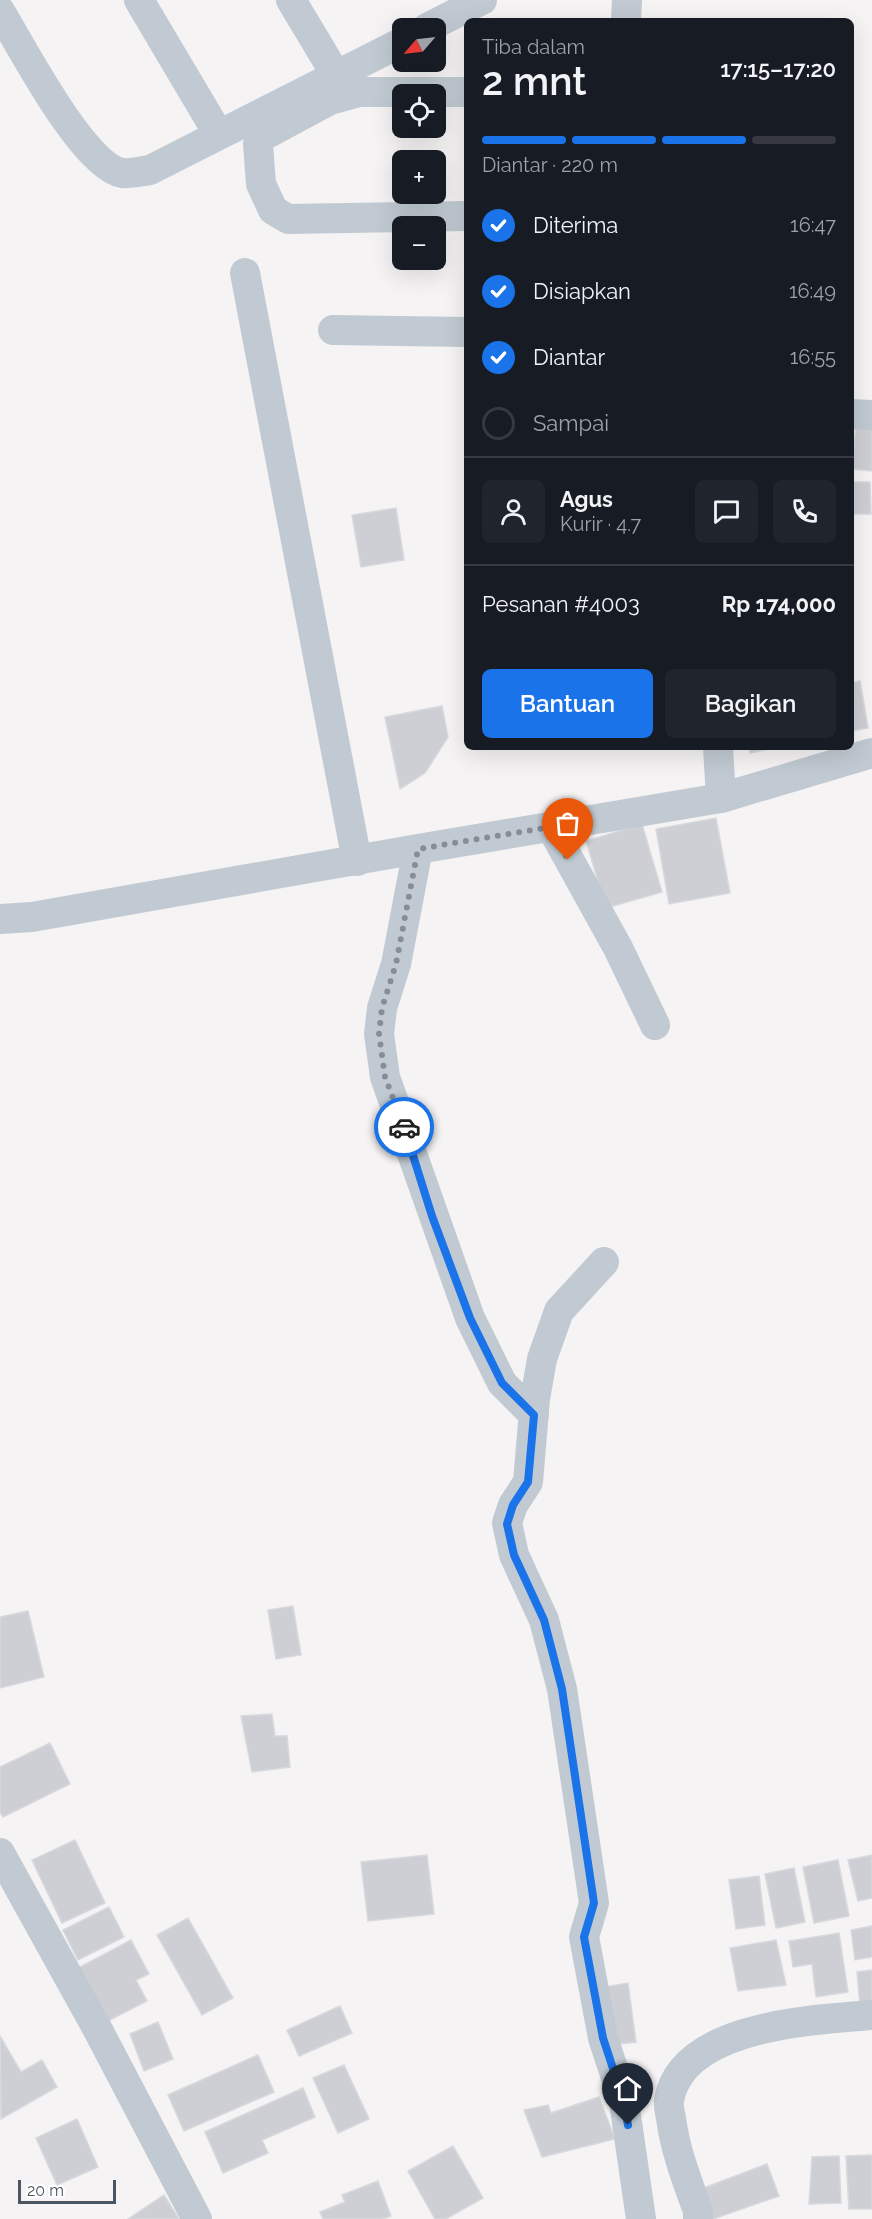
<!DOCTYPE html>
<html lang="id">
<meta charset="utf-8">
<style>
body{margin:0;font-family:Raleway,sans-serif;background:#20242c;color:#f1f3f6;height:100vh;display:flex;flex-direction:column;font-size:22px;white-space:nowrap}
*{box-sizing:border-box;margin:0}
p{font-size:20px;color:#9ea1a6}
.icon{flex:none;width:33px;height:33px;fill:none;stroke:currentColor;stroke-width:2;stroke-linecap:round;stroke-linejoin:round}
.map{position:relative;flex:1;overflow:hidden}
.drawer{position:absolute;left:464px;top:18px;width:390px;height:732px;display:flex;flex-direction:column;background:#171b24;border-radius:9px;box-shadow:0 6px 24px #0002}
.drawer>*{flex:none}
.needle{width:39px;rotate:242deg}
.buttons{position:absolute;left:392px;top:18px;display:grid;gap:12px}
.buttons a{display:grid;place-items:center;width:54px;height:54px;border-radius:9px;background:#171b24;box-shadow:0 6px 24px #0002;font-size:30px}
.scale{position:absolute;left:18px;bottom:15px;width:98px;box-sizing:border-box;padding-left:6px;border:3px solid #4a5661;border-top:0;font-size:16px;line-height:21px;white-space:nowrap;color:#4a5661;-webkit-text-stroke:4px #fff;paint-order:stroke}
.pin{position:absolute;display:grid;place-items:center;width:51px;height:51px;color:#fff;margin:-62px -26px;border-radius:50% 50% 50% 0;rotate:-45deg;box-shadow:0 0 6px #0007}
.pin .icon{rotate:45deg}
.courier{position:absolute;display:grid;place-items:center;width:60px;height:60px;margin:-30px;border:4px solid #1a73e8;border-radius:50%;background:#fff;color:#222;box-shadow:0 2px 8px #0007}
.headline em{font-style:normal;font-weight:600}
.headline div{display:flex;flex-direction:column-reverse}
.headline{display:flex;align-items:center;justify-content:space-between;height:102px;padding:0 18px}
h1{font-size:39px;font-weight:600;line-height:45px}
.bar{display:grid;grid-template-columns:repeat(4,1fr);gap:9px 6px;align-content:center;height:72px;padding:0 18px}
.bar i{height:8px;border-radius:4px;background:#363941}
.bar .on{background:#1a73e8}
.bar p{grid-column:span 4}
.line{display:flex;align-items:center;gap:15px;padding:0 18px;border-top:2px solid #363941}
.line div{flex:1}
.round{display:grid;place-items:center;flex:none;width:63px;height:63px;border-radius:9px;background:#20242c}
ol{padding:0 18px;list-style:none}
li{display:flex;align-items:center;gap:18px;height:66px}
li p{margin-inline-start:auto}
li .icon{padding:6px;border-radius:50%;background:#1a73e8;color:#fff;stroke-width:4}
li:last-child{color:#9ea1a6}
li i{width:33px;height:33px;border:3px solid #363941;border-radius:50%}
.button{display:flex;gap:12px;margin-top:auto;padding:12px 18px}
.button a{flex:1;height:69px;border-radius:9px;background:#1a73e8;color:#fff;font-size:24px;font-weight:600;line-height:69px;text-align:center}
.button a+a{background:#20242c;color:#f1f3f6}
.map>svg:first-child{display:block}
.building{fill:#cdcfd5;stroke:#d7d9de;stroke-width:1.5}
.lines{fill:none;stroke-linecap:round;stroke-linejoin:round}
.minor{stroke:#c1cad2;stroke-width:30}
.done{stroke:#868d94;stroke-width:6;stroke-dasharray:0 10.8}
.route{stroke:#1a73e8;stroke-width:8}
</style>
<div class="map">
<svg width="872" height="2219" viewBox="0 0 872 2219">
<rect width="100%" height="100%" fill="#f5f3f3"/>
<path class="building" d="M856,426L872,428V471L852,469Z
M850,482H870L871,514H850Z
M396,508L404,560L361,567L352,515Z
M860,681L868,728L850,731V683Z
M442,706L448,737L425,773L400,789L385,717Z
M749,747H779L750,753Z
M716,818L730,893L669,904L656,829Z
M642,824L662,892L606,908L586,841Z
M293,1606L301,1655L276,1659L268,1610Z
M28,1611L44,1677L0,1688V1617Z
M272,1714L275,1736H287L290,1767L252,1772L241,1716Z
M50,1743L70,1784L3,1817L0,1812V1767Z
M75,1840L105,1903L62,1923L32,1860Z
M427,1855L434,1914L368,1921L361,1862Z
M872,1855V1898L858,1901L848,1860Z
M838,1860L849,1916L814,1923L803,1867Z
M794,1868L805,1922L776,1928L765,1874Z
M759,1876L765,1925L736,1929L729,1880Z
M109,1907L124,1937L78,1960L63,1930Z
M188,1918L233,1998L202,2015L157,1935Z
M872,1926V1957L855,1960L851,1930Z
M839,1933L848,1992L816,1997L812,1964L793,1967L789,1941Z
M131,1940L149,1974L136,1980L147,2001L104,2023L76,1969Z
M776,1940L786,1985L738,1991L730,1948Z
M872,1970V2005L860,2006L857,1972Z
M628,1983L636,2042L612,2045L604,1987Z
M340,2006L352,2033L299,2056L287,2030Z
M158,2022L173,2059L144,2071L130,2034Z
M0,2036L21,2072L42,2060L57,2087L1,2119Z
M258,2055L274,2092L184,2131L168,2095Z
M344,2065L369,2119L338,2133L313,2078Z
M303,2088L315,2117L262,2140L268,2153L223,2173L205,2132Z
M599,2097L615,2139L542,2157L524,2110L548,2105L551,2113Z
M77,2119L98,2167L57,2185L36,2138Z
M453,2146L483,2198L446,2219H435L408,2171Z
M872,2155V2209H849L846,2156Z
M839,2156L841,2203L809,2204L812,2157Z
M767,2164L779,2196L713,2219L701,2189Z
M378,2181L391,2216L383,2219H323L320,2212L345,2202L342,2195Z
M164,2195L179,2219H128Z"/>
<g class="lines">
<path class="minor" d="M139,0L219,135
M291,0L336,75
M0,11C21,46 84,167 122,173C130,174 142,171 150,170L402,42
M626,21L627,0
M427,28L482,0
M466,92H359L330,100L261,137L258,144L261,184L273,210L288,219L466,216
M245,273L357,861
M333,330L466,332
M850,414L872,415
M718,747L721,798
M551,827L618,948L655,1025
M418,849L396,964L382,1008L379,1034L385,1077L470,1318L502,1383L534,1415
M0,919L32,917L418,849L721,798L872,753
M604,1262L559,1311L542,1359L535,1399L528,1482L513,1505L507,1523L514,1555L544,1620L562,1689L594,1903L584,1937L603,2038L624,2102L641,2219
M0,1853L98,2030L197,2219
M698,2219V2211C687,2181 675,2150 671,2118C670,2113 668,2105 669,2100C682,2025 813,2020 872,2015"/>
</g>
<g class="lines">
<path class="done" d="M404,1127L385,1077L379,1034L382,1008L396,964L418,849L551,827L568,860"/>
<path class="route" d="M404,1127L432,1216L470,1318L502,1383L534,1415L528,1482L513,1505L507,1524L514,1555L544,1620L562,1689L594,1903L584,1937L603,2038L624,2102L628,2125"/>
</g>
</svg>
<div class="buttons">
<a><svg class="needle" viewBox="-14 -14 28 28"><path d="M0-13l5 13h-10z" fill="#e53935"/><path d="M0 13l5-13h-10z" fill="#9ea1a6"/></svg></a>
<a><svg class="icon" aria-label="locate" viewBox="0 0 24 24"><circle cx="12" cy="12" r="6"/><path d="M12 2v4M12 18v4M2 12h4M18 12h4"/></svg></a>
<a>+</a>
<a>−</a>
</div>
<div class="scale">20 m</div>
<div class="pin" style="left:568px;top:860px;background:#ea580c"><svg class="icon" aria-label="bag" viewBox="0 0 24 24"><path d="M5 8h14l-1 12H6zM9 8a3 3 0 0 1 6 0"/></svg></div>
<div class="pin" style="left:628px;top:2125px;background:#1f2937"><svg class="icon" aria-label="home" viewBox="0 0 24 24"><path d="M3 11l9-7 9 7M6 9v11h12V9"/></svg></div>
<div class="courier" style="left:404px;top:1127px"><svg class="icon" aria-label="car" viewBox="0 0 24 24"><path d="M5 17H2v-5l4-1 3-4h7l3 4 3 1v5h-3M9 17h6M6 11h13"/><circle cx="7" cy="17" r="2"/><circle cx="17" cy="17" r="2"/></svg></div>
<section class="drawer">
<div class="headline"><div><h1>2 mnt</h1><p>Tiba dalam</p></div><em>17:15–17:20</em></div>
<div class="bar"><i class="on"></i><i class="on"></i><i class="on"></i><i></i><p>Diantar · 220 m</p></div>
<ol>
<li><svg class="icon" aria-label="check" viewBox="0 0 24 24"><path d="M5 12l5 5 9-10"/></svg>Diterima<p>16:47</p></li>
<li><svg class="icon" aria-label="check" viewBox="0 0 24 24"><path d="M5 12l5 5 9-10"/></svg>Disiapkan<p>16:49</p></li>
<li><svg class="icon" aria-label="check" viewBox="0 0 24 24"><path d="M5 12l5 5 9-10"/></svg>Diantar<p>16:55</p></li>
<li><i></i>Sampai</li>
</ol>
<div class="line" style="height:108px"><a class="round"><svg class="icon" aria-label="person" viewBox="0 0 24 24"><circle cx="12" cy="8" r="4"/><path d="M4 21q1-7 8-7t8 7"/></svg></a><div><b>Agus</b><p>Kurir · 4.7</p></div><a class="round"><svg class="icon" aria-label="chat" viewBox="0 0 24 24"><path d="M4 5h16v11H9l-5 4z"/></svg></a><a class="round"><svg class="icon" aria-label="phone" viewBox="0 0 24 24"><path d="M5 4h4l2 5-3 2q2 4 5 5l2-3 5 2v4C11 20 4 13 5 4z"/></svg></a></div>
<div class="line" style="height:78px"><div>Pesanan #4003</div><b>Rp 174,000</b></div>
<div class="button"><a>Bantuan</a><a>Bagikan</a></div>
</section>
</div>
